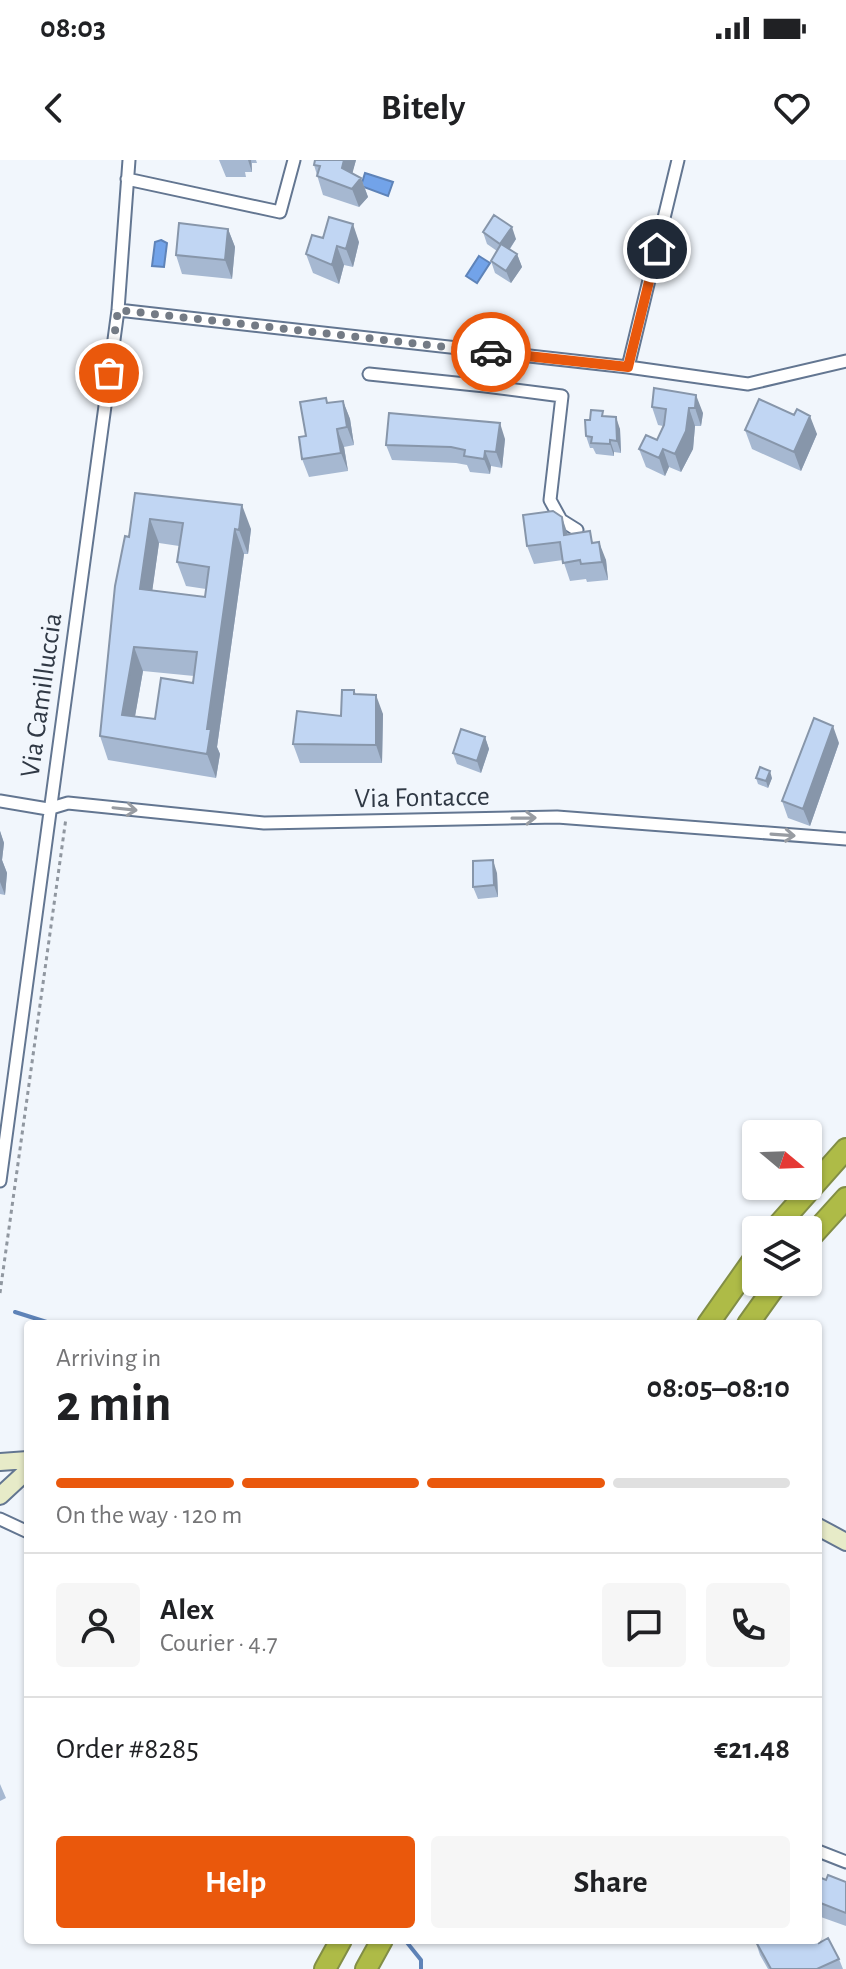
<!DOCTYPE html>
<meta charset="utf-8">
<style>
body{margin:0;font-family:"Alegreya Sans",sans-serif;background:#f6f6f6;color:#202124;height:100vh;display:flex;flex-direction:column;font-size:30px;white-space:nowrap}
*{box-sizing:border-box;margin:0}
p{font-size:26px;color:#757577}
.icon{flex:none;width:44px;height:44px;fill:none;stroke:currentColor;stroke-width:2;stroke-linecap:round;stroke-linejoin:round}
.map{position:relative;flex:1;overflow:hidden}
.sheet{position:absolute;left:24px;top:1160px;width:798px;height:624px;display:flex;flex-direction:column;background:#fff;border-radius:8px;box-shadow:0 2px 6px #0004}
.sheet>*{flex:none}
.needle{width:52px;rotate:109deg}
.fabs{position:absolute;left:742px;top:960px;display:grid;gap:16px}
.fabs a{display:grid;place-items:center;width:80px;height:80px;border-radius:8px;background:#fff;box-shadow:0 2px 6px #0004;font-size:40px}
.pin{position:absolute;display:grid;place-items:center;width:68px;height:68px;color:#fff;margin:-34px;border:4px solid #fff;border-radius:50%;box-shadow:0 2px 8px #0007}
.courier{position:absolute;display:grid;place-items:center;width:80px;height:80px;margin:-40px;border:6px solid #ea580c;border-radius:50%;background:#fff;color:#222;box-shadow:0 2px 10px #0007}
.headline em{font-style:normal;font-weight:700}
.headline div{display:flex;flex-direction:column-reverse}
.headline{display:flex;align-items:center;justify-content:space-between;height:136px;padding:0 32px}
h1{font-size:52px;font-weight:700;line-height:60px}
.bar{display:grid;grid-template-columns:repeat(4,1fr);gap:12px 8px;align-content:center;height:96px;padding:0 32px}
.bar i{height:10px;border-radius:6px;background:#e0e0e0}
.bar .current{background:#ea580c}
.bar p{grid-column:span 4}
.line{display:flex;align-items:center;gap:20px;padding:0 32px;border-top:2px solid #e0e0e0}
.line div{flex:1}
.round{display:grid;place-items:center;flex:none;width:84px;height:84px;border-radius:8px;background:#f6f6f6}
.primary-button{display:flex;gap:16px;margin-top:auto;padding:16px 32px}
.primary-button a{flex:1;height:92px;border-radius:8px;background:#ea580c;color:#fff;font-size:32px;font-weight:700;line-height:92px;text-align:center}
.primary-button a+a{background:#f6f6f6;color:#202124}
.status{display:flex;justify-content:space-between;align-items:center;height:56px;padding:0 40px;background:#fff;direction:ltr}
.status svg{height:22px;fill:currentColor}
header{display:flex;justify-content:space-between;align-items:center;height:104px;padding:0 32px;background:#fff;font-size:36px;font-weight:700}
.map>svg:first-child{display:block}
.water{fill:#72a3e9;stroke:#5e83b8;stroke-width:2}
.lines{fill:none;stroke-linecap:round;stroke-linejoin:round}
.stream{stroke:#5e83b8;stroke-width:4}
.minor-casing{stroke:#637691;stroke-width:15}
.secondary-casing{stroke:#637691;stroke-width:20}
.motorway-casing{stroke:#828e46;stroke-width:24}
.path{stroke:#9097a0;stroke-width:3;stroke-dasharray:4 4;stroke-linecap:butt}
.minor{stroke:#fff;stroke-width:11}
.secondary{stroke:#e7ebc8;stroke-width:16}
.motorway{stroke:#aebb47;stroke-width:20}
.wall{fill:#a6b8d1;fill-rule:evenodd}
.shaded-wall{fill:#8796aa}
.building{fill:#c1d6f3;stroke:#8796aa;stroke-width:2;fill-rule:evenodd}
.oneway{stroke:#989ca2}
.done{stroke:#747b85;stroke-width:8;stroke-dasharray:0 14.4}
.route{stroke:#ea580c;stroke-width:10}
.labels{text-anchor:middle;stroke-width:7;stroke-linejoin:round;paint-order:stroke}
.street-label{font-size:28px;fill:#303945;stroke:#f1f6fc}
</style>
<div class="status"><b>08:03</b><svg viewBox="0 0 49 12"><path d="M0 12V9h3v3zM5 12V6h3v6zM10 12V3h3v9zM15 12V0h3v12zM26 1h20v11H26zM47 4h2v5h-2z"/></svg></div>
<header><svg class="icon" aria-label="back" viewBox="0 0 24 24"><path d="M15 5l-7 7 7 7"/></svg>Bitely<svg class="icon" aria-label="heart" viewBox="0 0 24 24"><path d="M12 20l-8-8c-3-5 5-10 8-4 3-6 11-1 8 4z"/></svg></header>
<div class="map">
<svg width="846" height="1809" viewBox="0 0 846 1809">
<rect width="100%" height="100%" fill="#f1f6fc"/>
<path class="water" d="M365,13L393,22L388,36L361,26Z
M161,80L167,83L164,107L152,106L155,82Z
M479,96L490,103L477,123L466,116Z"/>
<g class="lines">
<path class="stream" d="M15,1152L53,1164
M405,1780L421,1800V1809"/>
<g class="minor-casing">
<path id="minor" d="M127,19L280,52L294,0
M118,150L628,207L748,224L846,201
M481,191L485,226L562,236L550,340L561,360L577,370
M628,207L678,0
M369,214L485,226
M0,641L48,649L68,643L264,663L557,657L846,679
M0,1021L118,150L129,0
M0,1359L28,1372
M818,1691L846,1702"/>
</g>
<g class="secondary-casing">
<path id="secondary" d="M0,1302L28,1300
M0,1336L28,1310
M818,1367L846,1382"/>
</g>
<g class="motorway-casing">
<path id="motorway" d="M774,1070L846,989
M808,1080L846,1038
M708,1164L756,1096
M748,1164L778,1122
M325,1809L341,1780
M366,1809L382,1780"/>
</g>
<path class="path" d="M0,1133L66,658"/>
<use href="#minor" class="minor"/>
<use href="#secondary" class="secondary"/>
<use href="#motorway" class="motorway"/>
</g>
<path class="wall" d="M219,0H256L257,3H252V12H245L246,17H226Z
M315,0H356L352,13L361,18L368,37L359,47L323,35L314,5Z
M228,69L235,87L232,119L182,114L176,95Z
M483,72L516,79L510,89L517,94L522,107L511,123L495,113L491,101L497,91L487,84Z
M323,78L359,82L353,107L344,105L339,124L313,113L306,94Z
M654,228L703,253L701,266H695L693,289L681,312L669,307L665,316L646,307L639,289L657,280L663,266L658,265L652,247Z
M343,241L350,259L354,285L344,287L348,311L309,317L302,299L306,276L328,243Z
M794,255L817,274L801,311L752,289L745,270Z
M605,256L620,269L621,293L614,292V296L596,294L593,288H590L586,276L590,260Z
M505,279L502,308L491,306L490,314L470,312L467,305L456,303L392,300L386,285Z
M135,333L251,369L248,394H244L217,587L220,594L216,618L108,600L100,576ZM159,383L179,386L177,402L186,426L206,429L205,437L152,431ZM143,511L194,516L193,523L155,559L135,556Z
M568,374L594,383L606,400L608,420L587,422L586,419L570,421L563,400L534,404L527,386Z
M354,530L356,534L383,554L382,603H300L293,584L341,556Z
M485,577L489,589L481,613L457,604L453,593Z
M839,583L810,666L788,658L782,641Z
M756,618H772L768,628L758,624Z
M0,671L4,683L2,700L7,713L5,735L0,734Z
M497,713L498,737L478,739L473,727Z
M0,1624L6,1638L0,1641Z
M818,1719L846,1722V1766L818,1756Z
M755,1780L819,1783L839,1799L843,1809H768L760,1795Z"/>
<path class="shaded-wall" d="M248,0H251L252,12Z
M344,0H356L349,26L342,8Z
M361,18L368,37L359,47L352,29Z
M353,64L359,82L353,107L346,89Z
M512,67L516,79L505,96L500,84Z
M228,69L235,87L232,119L225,100Z
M337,86L344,105L339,124L332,105Z
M517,94L522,107L511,123L506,111Z
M696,235L703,253L701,266L695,248Z
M343,241L350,259L354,285L347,267Z
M689,248L695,266L693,289L681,312L675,294Z
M810,256L817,274L801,311L794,292Z
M616,257L620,269L621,293L617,281Z
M500,263L505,279L502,308L496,292Z
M337,269L344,287L348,311L341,293Z
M610,280L614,292V296L610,284Z
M663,289L669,307L665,316L659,298Z
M485,291L491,306L490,314L484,299Z
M242,345L251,369L248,394L239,370Z
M562,357L568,375H564Z
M150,359L159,383L149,454L140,429Z
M235,369L244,394L217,587L220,594L216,618L207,594V569Z
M599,382L606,400L608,420L602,402Z
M134,487L143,511L131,579L122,555Z
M376,535L383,554L382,603L376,585Z
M833,566L839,583L810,666L803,649Z
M485,577L489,589L481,613L477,601Z
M770,611L772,618L768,628L766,621Z
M0,671L4,683L2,700L7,713L5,735L0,722Z
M493,700L497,713L498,737L494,725Z"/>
<path class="building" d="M315,0H344L342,8L361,18L352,29L317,16L320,6L314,5Z
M494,55L512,67L500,84L483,72Z
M329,57L353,64L346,89L337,86L332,105L306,94L312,75L323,78Z
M179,63L228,69L225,100L176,95Z
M501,84L517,94L506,111L491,101Z
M654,228L696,235L695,248H689L686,271L675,294L663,289L659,298L639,289L646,275L657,280L664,265L666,249L652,247Z
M326,238L327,243L343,241L347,267L337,269L341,293L302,299L299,277L306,276L300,242Z
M759,239L794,255L797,249L810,256L794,292L745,270Z
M591,250L603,251L602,256L616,257L617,281L610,280V284L591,283L592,277L586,276L585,260H590Z
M389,253L500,263L496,292L485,291L484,299L464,296L465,290L451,287L386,285Z
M135,333L242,345L239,370L235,369L207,569H211L207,594L100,576L115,426L125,376L129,377ZM150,359L183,363L177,402L209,407L205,437L140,429ZM134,487L197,492L193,523L161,518L155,559L122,555Z
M553,351L562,357L564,375L590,371L592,383L599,382L602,402L581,404L580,400L563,403L560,382L527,386L523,355Z
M342,530H354V534L376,535V585L293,584L297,551L341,556Z
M814,558L833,566L803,649L782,641Z
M461,569L485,577L477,601L453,593Z
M760,607L770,611L766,621L756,618Z
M493,700L494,725L473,727V701Z
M828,1715L846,1722V1753L818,1742V1719L819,1717L826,1720Z
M828,1778L839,1799L817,1809H771L755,1780H818L819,1783Z"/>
<defs><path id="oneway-shaft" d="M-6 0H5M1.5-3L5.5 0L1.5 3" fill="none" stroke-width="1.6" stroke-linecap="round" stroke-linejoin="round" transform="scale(2)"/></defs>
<g class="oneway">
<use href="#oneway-shaft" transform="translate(125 649) rotate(6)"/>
<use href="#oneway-shaft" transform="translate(524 658) rotate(-1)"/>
<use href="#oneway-shaft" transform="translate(783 675) rotate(4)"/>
</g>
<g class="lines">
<path class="done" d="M109,213L118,150L491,192"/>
<path class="route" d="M491,192L628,207L657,89"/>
</g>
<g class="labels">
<g class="street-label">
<text transform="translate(40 535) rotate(-82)" y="10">Via Camilluccia</text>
<text transform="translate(422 636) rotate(-1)" y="10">Via Fontacce</text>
</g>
</g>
</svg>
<div class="fabs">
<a><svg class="needle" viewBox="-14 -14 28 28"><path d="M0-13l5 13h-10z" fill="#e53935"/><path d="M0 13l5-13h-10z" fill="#757577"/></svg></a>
<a><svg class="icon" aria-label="layers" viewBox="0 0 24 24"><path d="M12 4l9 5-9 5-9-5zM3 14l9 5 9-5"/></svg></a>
</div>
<div class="pin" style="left:109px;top:213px;background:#ea580c"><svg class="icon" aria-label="bag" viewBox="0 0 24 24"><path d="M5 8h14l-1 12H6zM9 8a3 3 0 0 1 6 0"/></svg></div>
<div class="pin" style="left:657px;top:89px;background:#1f2937"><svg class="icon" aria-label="home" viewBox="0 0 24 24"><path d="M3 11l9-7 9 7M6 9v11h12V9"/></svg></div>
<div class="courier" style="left:491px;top:192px"><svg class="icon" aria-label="car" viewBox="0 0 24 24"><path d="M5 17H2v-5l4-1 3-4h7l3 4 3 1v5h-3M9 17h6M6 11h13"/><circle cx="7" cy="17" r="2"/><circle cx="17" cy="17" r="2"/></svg></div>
<section class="sheet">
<div class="headline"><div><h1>2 min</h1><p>Arriving in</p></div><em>08:05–08:10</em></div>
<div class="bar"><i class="current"></i><i class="current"></i><i class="current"></i><i></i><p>On the way · 120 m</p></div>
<div class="line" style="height:144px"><a class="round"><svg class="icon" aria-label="person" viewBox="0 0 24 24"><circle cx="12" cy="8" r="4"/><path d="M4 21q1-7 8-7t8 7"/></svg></a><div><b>Alex</b><p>Courier · 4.7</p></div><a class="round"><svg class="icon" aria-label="chat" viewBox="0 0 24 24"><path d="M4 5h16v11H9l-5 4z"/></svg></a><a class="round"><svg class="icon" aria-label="phone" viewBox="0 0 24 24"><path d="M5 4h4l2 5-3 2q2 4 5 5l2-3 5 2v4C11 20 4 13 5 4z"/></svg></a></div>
<div class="line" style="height:104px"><div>Order #8285</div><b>€21.48</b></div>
<div class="primary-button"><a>Help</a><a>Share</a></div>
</section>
</div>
